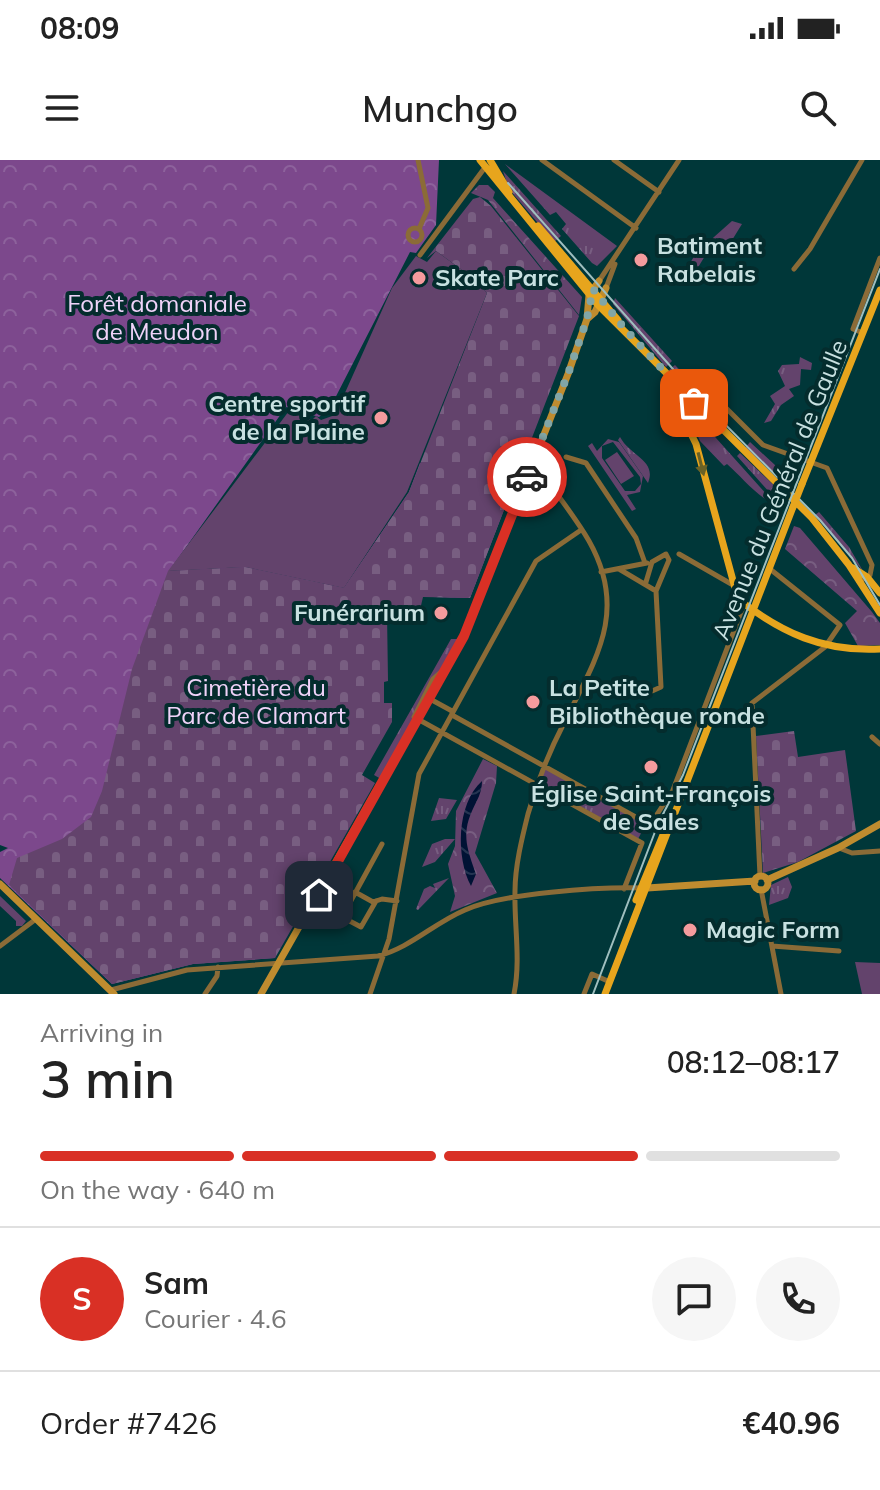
<!DOCTYPE html>
<meta charset="utf-8">
<style>
body{margin:0;font-family:Mulish,sans-serif;background:#f6f6f6;color:#222;height:100vh;display:flex;flex-direction:column;font-size:30px;white-space:nowrap}
*{box-sizing:border-box;margin:0}
p{font-size:26px;color:#767676}
.icon{flex:none;width:44px;height:44px;fill:none;stroke:currentColor;stroke-width:2;stroke-linecap:round;stroke-linejoin:round}
.map{position:relative;height:834px;overflow:hidden}
.sheet{display:flex;flex-direction:column;background:#fff;flex:1}
.sheet>*{flex:none}
.pin{position:absolute;display:grid;place-items:center;width:68px;height:68px;color:#fff;margin:-34px;border-radius:16px;box-shadow:0 4px 12px #0006}
.courier{position:absolute;display:grid;place-items:center;width:80px;height:80px;margin:-40px;border:6px solid #d93025;border-radius:50%;background:#fff;color:#222;box-shadow:0 2px 10px #0007}
.headline em{font-style:normal;font-weight:600}
.headline div{display:flex;flex-direction:column-reverse}
.headline{display:flex;align-items:center;justify-content:space-between;height:136px;padding:0 40px}
h1{font-size:52px;font-weight:600;line-height:60px}
.bar{display:grid;grid-template-columns:repeat(4,1fr);gap:12px 8px;align-content:center;height:96px;padding:0 40px}
.bar i{height:10px;border-radius:6px;background:#e0e0e0}
.bar .active{background:#d93025}
.bar p{grid-column:span 4}
.line{display:flex;align-items:center;gap:20px;padding:0 40px;border-top:2px solid #e0e0e0}
.line div{flex:1}
.round{display:grid;place-items:center;flex:none;width:84px;height:84px;border-radius:42px;background:#f6f6f6}
.status{display:flex;justify-content:space-between;align-items:center;height:56px;padding:0 40px;background:#fff;direction:ltr}
.status svg{height:22px;fill:currentColor}
header{display:flex;justify-content:space-between;align-items:center;height:104px;padding:0 40px;background:#fff;font-size:36px;font-weight:600}
.map>svg:first-child{display:block}
.grass{fill:url(#grass-tufts)}
.forest{fill:url(#forest-crowns)}
.cemetery{fill:url(#cemetery-stones)}
.park{fill:url(#park-crowns)}
.pitch{fill:#63436c;fill-rule:evenodd}
.water{fill:url(#water-waves)}
.lines{fill:none;stroke-linecap:round;stroke-linejoin:round}
.street{stroke:#8b6b37;stroke-width:5}
.secondary{stroke:#bf8c2f;stroke-width:7}
.primary{stroke:#e7a51d;stroke-width:7}
.tram{stroke:#9fbfbf;stroke-width:2}
.primary-bridge{stroke:#e7a51d;stroke-width:7}
.oneway{fill:#6a6226}
.done{stroke:#82a6a6;stroke-width:8;stroke-dasharray:0 14.4}
.route{stroke:#d93025;stroke-width:10}
.poi-dot{fill:#f59b9d;stroke:#042c2d;stroke-width:3}
.labels{text-anchor:middle;stroke-width:8;stroke-linejoin:round;paint-order:stroke}
.poi-label{font-size:24px;font-weight:bold;fill:#c8e1e1;stroke:#042c2d;text-anchor:start}
.park-label{font-size:24px;fill:#f0d3f9;stroke:#042c2d}
.street-label{font-size:24px;fill:#c8e1e1;stroke:#042c2d}
</style>
<div class="status"><b>08:09</b><svg viewBox="0 0 49 12"><path d="M0 12V9h3v3zM5 12V6h3v6zM10 12V3h3v9zM15 12V0h3v12zM26 1h20v11H26zM47 4h2v5h-2z"/></svg></div>
<header><svg class="icon" aria-label="menu" viewBox="0 0 24 24"><path d="M4 6h16M4 12h16M4 18h16"/></svg>Munchgo<svg class="icon" aria-label="search" viewBox="0 0 24 24"><circle cx="10" cy="10" r="6"/><path d="M15 15l6 6"/></svg></header>
<div class="map">
<svg width="880" height="834" viewBox="0 0 880 834">
<defs>
<pattern id="grass-tufts" width="24" height="20" patternUnits="userSpaceOnUse" patternTransform="scale(2)"><rect width="24" height="20" fill="#63436c"/><path d="M3 7l-1-3M5 7V3M7 7l1-3M15 17l-1-3M17 17v-4M19 17l1-3" fill="none" stroke="#785e81"/></pattern>
<pattern id="forest-crowns" width="20" height="18" patternUnits="userSpaceOnUse" patternTransform="scale(2)"><rect width="20" height="18" fill="#7c488c"/><path d="M2 6a3 3 0 1 1 6 0M12 15a3 3 0 1 1 6 0" fill="none" stroke="#8d629c"/></pattern>
<pattern id="cemetery-stones" width="16" height="16" patternUnits="userSpaceOnUse" patternTransform="scale(2)"><rect width="16" height="16" fill="#63436c"/><path d="M2 7V4a2 2 0 0 1 4 0v3zM10 15v-3a2 2 0 0 1 4 0v3z" fill="#785e81"/></pattern>
<pattern id="park-crowns" width="20" height="18" patternUnits="userSpaceOnUse" patternTransform="scale(2)"><rect width="20" height="18" fill="#63436c"/><path d="M2 6a3 3 0 1 1 6 0M12 15a3 3 0 1 1 6 0" fill="none" stroke="#785e81"/></pattern>
<pattern id="water-waves" width="16" height="10" patternUnits="userSpaceOnUse" patternTransform="scale(2)"><rect width="16" height="10" fill="#001234"/><path d="M0 5q4-4 8 0t8 0" fill="none" stroke="#243451"/></pattern>
</defs>
<rect width="100%" height="100%" fill="#003739"/>
<path class="grass" d="M505,4L617,86L597,106L592,103L562,69L566,64L556,52L550,55Z
M503,11L561,76L554,82L509,29Z
M732,61L742,64L729,85L716,78L697,109L689,105L696,93Z
M615,138L672,201L666,207L613,144Z
M800,197L812,203L811,210L801,209L800,225L789,229L794,236L781,245L771,261L764,263L775,244L770,236L785,226L778,211L782,205L799,204Z
M675,205L698,229L692,235L669,210Z
M690,249L777,346C757,337 742,317 727,304L724,306L700,281L687,252Z
M620,277C631,297 657,300 648,323L618,280Z
M750,282L789,318L787,324L745,288Z
M740,293L783,334L779,343L737,296Z
M819,352L849,387L863,411L815,355Z
M451,479H459L381,619L374,615Z
M546,608L646,664L638,679L539,623Z
M439,638L457,640L446,659L431,661Z
M445,679H455L435,702L422,707L432,684Z
M788,717L792,727L788,738L769,745L771,725Z
M449,718L418,750L416,749L424,729L430,726L435,728L433,724Z
M0,736L26,761L22,766H16V761L0,746Z"/>
<path class="forest" d="M0,0H439L436,65L416,93L410,92L330,248L319,257L286,247L169,411L245,407L344,428L409,332L420,303L497,321L512,329L470,438L433,437L379,416L275,798L193,804L112,824L0,718V692L8,688L0,685Z"/>
<path class="cemetery" d="M480,37L491,46L579,156L470,438L423,437L419,454H387L388,521L384,522V543H392V562L362,615L375,623L275,798L193,804L112,824L9,725L17,698L62,679L91,657L102,631L132,509L168,411L245,407L344,428L409,332L487,133L473,118L436,91L427,98L473,39Z
M794,571L798,597L845,590L856,671L798,702L763,713L756,576Z"/>
<path class="park" d="M479,25H488L495,32L493,38L582,137L579,155L488,40L471,33Z
M794,366L800,368L872,452L880,463V485L858,486L845,463L857,451L785,389Z
M483,599L497,606L496,623L475,693L497,733L450,752L455,736L448,704L455,686L456,651Z"/>
<path class="pitch" d="M436,91L473,118L487,133L407,332L344,428L245,407L168,411L292,247V253L312,260L316,256L321,260L335,255L392,128L416,96L427,102Z
M608,279L619,282L643,316L640,332L627,335L636,349L632,351L588,286L592,283L597,291ZM613,282L640,317L641,324L635,331H625L602,298V286Z
M617,292L634,316L621,324L605,300Z
M855,802L880,803V834H862Z"/>
<path class="water" d="M482,621C482,633 477,640 472,651C461,675 468,691 476,714L471,726C456,698 456,644 482,621Z"/>
<g class="lines">
<path class="street" d="M418,0L428,48L419,69
M542,0L636,68
M614,0L659,32
M408 75a7 7 0 1 1 14 0a7 7 0 1 1-14 0Z
M420,95L486,6
M794,109L810,89L862,0
M599,121L679,0
M606,128L615,104
M863,173L853,169L880,98
M691,240L702,230H708L763,285L827,308L872,405L870,415L859,422
M566,297L586,303L636,378L645,403
M679,394L733,425
M619,409L656,431L669,400L666,394L652,402L646,422
M601,412L647,403
M442,511L433,519L414,557L642,683L624,729
M641,536L661,527L656,431
M430,539L452,551V555L650,665L673,630L744,444
M872,577L880,584
M839,688L852,693L880,691
M760,716L752,543L825,487L840,465L770,409
M761,729L781,834
M355,732L373,742L382,739L397,741
M376,741L361,767L342,757L382,684
M0,786L36,759
M772,786L839,791
M111,830L187,810L378,796C410,788 434,763 465,750C503,733 598,727 642,728
M205,834L217,816L218,807
M370,834L389,779L419,614L536,401L581,370
M514,834C521,799 514,766 515,731C515,706 522,678 528,654C537,622 549,592 564,563C595,500 629,452 589,381C573,353 551,328 534,301
M584,834L592,814L610,822"/>
<path class="secondary" d="M587,159L595,152L606,128
M754 723a7 7 0 1 1 14 0a7 7 0 1 1-14 0Z
M767,720L838,688L880,664
M0,724L114,834
M647,728L755,721
M261,834L464,476L568,214L587,159L589,135L599,121"/>
<path class="primary" d="M480,0L598,145L812,358L849,405L880,453
M490,0L509,32
M538,66L618,160
M674,222L672,235L696,284L738,439C782,473 823,492 880,489
M802,324L880,130
M853,408L867,417L880,433
M636,740L665,670
M605,834L793,347"/>
<path class="tram" d="M508,23L696,235L820,360L852,398L880,445
M593,834L658,664L683,615L880,109"/>
<path class="primary-bridge" d="M793,347L802,324"/>
</g>
<defs><path id="oneway-solid" d="M-6-.8H1V-3.2L6.5 0L1 3.2V.8H-6Z" transform="scale(2)"/></defs>
<use class="oneway" href="#oneway-solid" transform="translate(701 304) rotate(76)"/>
<g class="lines">
<path class="done" d="M527,317L568,214L587,159L593,129L624,168L694,243"/>
<path class="route" d="M319,735L464,476L527,317"/>
</g>
<g class="poi-dot">
<circle cx="641" cy="100" r="8"/>
<circle cx="419" cy="118" r="8"/>
<circle cx="381" cy="258" r="8"/>
<circle cx="441" cy="453" r="8"/>
<circle cx="533" cy="542" r="8"/>
<circle cx="651" cy="607" r="8"/>
<circle cx="690" cy="770" r="8"/>
</g>
<g class="labels">
<g class="poi-label">
<text x="657" y="94">Batiment<tspan x="657" dy="28">Rabelais</tspan></text>
<text x="435" y="126">Skate Parc</text>
<text x="365" y="252" text-anchor="end">Centre sportif<tspan x="365" dy="28">de la Plaine</tspan></text>
<text x="425" y="461" text-anchor="end">Funérarium</text>
<text x="549" y="536">La Petite<tspan x="549" dy="28">Bibliothèque ronde</tspan></text>
<text x="651" y="642" text-anchor="middle">Église Saint-François<tspan x="651" dy="28">de Sales</tspan></text>
<text x="706" y="778">Magic Form</text>
</g>
<g class="park-label">
<text x="157" y="152">Forêt domaniale<tspan x="157" dy="28">de Meudon</tspan></text>
<text x="256" y="536">Cimetière du<tspan x="256" dy="28">Parc de Clamart</tspan></text>
</g>
<g class="street-label">
<text transform="translate(780 330) rotate(-68)" y="8">Avenue du Général de Gaulle</text>
</g>
</g>
</svg>
<div class="pin" style="left:694px;top:243px;background:#ea580c"><svg class="icon" aria-label="bag" viewBox="0 0 24 24"><path d="M5 8h14l-1 12H6zM9 8a3 3 0 0 1 6 0"/></svg></div>
<div class="pin" style="left:319px;top:735px;background:#1f2937"><svg class="icon" aria-label="home" viewBox="0 0 24 24"><path d="M3 11l9-7 9 7M6 9v11h12V9"/></svg></div>
<div class="courier" style="left:527px;top:317px"><svg class="icon" aria-label="car" viewBox="0 0 24 24"><path d="M5 17H2v-5l4-1 3-4h7l3 4 3 1v5h-3M9 17h6M6 11h13"/><circle cx="7" cy="17" r="2"/><circle cx="17" cy="17" r="2"/></svg></div>
</div>
<section class="sheet">
<div class="headline"><div><h1>3 min</h1><p>Arriving in</p></div><em>08:12–08:17</em></div>
<div class="bar"><i class="active"></i><i class="active"></i><i class="active"></i><i></i><p>On the way · 640 m</p></div>
<div class="line" style="height:144px"><b class="round" style="background:#d93025;color:#fff">S</b><div><b>Sam</b><p>Courier · 4.6</p></div><a class="round"><svg class="icon" aria-label="chat" viewBox="0 0 24 24"><path d="M4 5h16v11H9l-5 4z"/></svg></a><a class="round"><svg class="icon" aria-label="phone" viewBox="0 0 24 24"><path d="M5 4h4l2 5-3 2q2 4 5 5l2-3 5 2v4C11 20 4 13 5 4z"/></svg></a></div>
<div class="line" style="height:104px"><div>Order #7426</div><b>€40.96</b></div>
</section>
